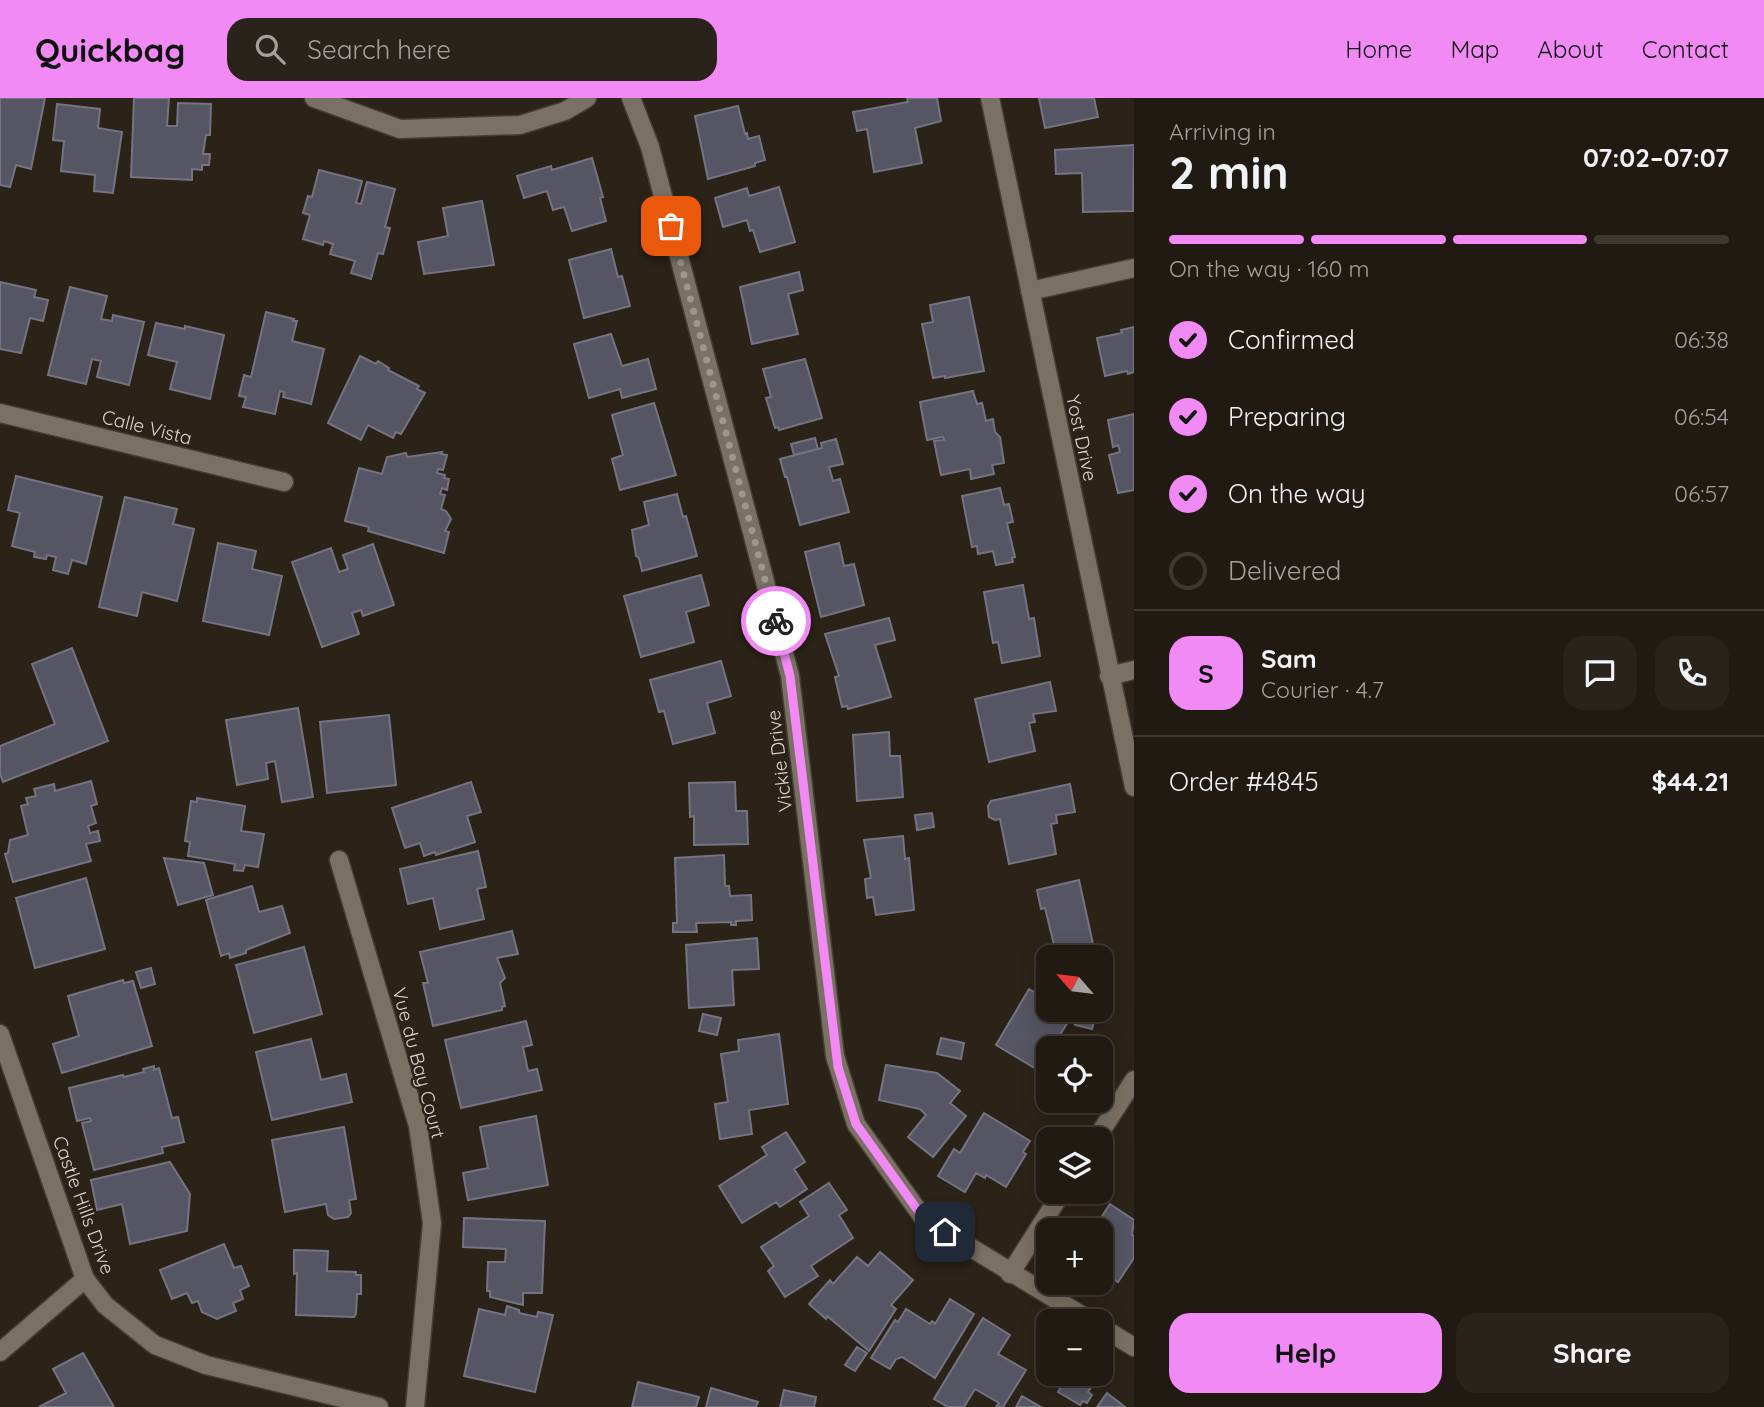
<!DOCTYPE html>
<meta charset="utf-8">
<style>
body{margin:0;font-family:Quicksand,sans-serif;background:#29231b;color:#f1f3f6;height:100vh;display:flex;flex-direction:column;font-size:26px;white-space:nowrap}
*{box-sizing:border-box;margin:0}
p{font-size:23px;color:#a2a19f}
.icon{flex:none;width:38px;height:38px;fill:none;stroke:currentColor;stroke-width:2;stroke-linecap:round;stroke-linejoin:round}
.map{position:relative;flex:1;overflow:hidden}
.panel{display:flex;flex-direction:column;background:#211a12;width:630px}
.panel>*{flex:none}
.needle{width:46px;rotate:298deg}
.tools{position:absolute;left:1036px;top:847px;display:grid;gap:14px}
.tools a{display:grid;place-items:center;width:77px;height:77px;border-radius:14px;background:#211a12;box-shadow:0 4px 18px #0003,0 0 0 2px #3e3832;font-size:35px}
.pin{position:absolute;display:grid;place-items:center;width:60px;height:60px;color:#fff;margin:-30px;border-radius:14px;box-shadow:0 4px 10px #0006}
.courier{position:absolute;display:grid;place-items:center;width:70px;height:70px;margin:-35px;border:5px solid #f18af4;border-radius:50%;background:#fff;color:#222;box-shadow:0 2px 9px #0007}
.head em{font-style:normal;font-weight:700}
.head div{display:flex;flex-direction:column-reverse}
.head{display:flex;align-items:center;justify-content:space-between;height:119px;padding:0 35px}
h1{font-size:46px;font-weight:700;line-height:52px}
.bar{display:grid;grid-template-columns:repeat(4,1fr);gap:10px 7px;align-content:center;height:84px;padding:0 35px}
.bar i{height:9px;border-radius:5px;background:#3e3832}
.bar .active{background:#f18af4}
.bar p{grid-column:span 4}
.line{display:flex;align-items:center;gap:18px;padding:0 35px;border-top:2px solid #3e3832}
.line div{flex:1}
.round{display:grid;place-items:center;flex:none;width:74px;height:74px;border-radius:21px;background:#29231b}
ol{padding:0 35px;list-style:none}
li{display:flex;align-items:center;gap:21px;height:77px}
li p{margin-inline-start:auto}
li .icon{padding:7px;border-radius:50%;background:#f18af4;color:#111;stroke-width:4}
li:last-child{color:#a2a19f}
li i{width:38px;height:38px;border:4px solid #3e3832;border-radius:50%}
.button{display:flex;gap:14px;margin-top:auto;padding:14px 35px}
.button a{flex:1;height:80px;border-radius:21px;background:#f18af4;color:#111;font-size:28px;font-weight:700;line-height:80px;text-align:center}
.button a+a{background:#29231b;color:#f1f3f6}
header{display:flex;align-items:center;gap:42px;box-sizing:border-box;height:98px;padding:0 35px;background:#f18af4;color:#111}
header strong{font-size:33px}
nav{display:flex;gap:38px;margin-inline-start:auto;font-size:24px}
.search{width:490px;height:63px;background:#29231b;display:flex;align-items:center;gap:18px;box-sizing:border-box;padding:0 24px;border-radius:21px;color:#a2a19f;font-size:26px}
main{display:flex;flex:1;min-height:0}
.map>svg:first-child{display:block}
.building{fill:#565563;stroke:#747382;stroke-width:2}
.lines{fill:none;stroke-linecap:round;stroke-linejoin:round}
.minor-casing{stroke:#443d34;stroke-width:21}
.minor{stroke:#7a7063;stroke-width:18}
.done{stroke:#9d978e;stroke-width:7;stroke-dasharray:0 12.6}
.route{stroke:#f18af4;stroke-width:9}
.labels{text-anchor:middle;stroke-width:5;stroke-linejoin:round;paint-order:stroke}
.street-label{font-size:19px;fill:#dad5ce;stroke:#2c2318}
</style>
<header>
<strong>Quickbag</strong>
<div class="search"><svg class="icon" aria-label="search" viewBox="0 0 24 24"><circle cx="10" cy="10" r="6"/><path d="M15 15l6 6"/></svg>Search here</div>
<nav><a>Home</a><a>Map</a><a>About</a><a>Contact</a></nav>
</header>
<main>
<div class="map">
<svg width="1134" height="1309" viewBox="0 0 1134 1309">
<rect width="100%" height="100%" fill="#2c2318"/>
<path class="building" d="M0,0H45L31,71L16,67L10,89L0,87Z
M134,0H169L167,28H177L178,5L211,6L210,37H206L203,56H210L209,67H202V72L192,71V82L131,79Z
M907,0H937L941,23L915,30L922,65L874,74L867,31L857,33L853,14L908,4Z
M1039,0H1094L1098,19L1045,30Z
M57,6L100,11L98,30L122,34L113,95L94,93L95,77L61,73L64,43L53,42Z
M738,8L745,36L747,35L748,41L759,38L765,62L755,65V68L708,81L695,18Z
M1134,47L1133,113L1083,114L1082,75L1056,76L1055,52Z
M592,60L603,99L600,100L606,123L572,133L564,109L553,112L547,93L524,100L517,78L551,68L552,72Z
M319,72L362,83L356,105L361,106L367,84L395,91L385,129L390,130L383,156L378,155L371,181L351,175L355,163L330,156L333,146L324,143L323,147L303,141L310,117L303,115L308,98L312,99Z
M779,89L795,144L760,154L753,132L750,133L747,122L723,129L715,100L747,90L749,98Z
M482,103L494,167L424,176L418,144L448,138L443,110Z
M611,151L618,179L622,178L630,208L584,220L569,162Z
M799,174L803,192L788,196L798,236L752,246L740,189Z
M0,184L36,192L34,199L48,202L43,223L30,220L21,255L0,251Z
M70,189L107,198L101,221L112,223L113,217L144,224L129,287L97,279L101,263L92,261L86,286L48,277Z
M969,199L984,273L945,280V278L933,280L922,226L933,224L930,207Z
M266,214L294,221L293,223H297L292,243L324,251L311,306L283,299L284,294L280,293L275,316L243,309L246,299L239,298L244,277L251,279Z
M156,225L185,231V228L224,237L210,301L170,291L177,264L148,257Z
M1134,229V274L1128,276L1127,273L1105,278L1097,240L1122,235L1121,232Z
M611,236L622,268L648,261L656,291L622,300L620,291L589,300L574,246Z
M360,258L376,266L378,263L389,270L388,272L419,288L417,291L425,295L401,336L396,334L393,340L368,327L361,342L328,325Z
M805,261L822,320L779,332L778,329L775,330L766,300L771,299L763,271Z
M973,293L977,306L982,305L986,323L993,321L995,334L1000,339L1004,365L992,367L994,376L971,381L970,371L941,377L934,343L944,342L943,339L927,342L920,304Z
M654,305L676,377L620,392L612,361L623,357L612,317Z
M1134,316V392L1118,395L1109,357L1120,354L1118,347L1113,349L1108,322Z
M815,340L818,351L794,357L791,346Z
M836,341L843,366L829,369L833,383L840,381L849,414L800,427L787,379H785L780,361L822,350L821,345Z
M442,354L441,356L447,357L443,372L438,371L437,375L445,377L444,380L449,381L447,392L442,390L440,396L445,397L441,411L446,413L451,421L445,433L449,434L444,455L368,433L369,429L345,423L359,370L382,376L387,359L406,355L407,359Z
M16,378L102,399L86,466L72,462L68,476L53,472L56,459L47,457L46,461L34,459L35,454L12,448L20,415L8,412Z
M1000,390L1004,407L1009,406L1013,424L1007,425L1015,459L1012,460L1013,464L996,467L993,453L978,456L977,448L972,449L962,398Z
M677,396L683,419L686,418L697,458L642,473L639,460L636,458L632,432L649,427L644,404Z
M125,399L177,411L173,426L194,431L177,503L142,494L137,518L99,509Z
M218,445L256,453L252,471L282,478L269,537L203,523Z
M839,445L844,468L854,466L864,507L821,519L805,454Z
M373,446L394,507L363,518L361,512L352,515L359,536L322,549L292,464L331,450L339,474L348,471L343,457Z
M701,477L709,507L686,514L694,544L641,559L624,498Z
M1023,487L1029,521L1034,520L1040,558L1002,565L998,544L993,545L984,494Z
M889,520L895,542L875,547L891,599L848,611L847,608L842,609L835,579L839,578L825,536Z
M72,550L108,643L3,684L0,676V648L55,626L32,566Z
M721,563L731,598L707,605L715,635L673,646L664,613L659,614L650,582Z
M1050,584L1056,613L1033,616L1035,624L1029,625L1035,653L989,664L975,601Z
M298,610L313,699L282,704L275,663L266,665L268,681L237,687L226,622Z
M389,617L396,687L327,695L320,624Z
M889,634L890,658H900L903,699L857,703L853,637Z
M91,683L97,706L91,708L96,725L88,728L90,735L98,733L100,743L86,746L91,763L13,784L5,756L8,755L10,742L28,737L21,708L28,706L26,700L36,698L34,691L54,686L55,693Z
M471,684L481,714L467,718L475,744L436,757L435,754L424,758L420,745L405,750L392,710Z
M735,684L736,713H747L748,746L694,747V718L690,719L689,685Z
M1070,686L1075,714L1056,717L1057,725L1051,726L1056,756L1009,766L1000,721L995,722L989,719L988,708L991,703Z
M197,700L245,708L241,733L264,736L258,769L245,767L243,773L234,772L235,766L188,758L190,744L185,743L191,703L197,704Z
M932,715L934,729L917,732L915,717Z
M903,738L905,761L909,760L914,812L876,817L873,799L867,800L865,781L871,780L864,742Z
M478,753L486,789L477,791L484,821L440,831L433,800L408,806L400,771Z
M724,757L725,788H729L730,798L751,797L752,822L736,823V827H731V824L696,825L697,834H673V825H677L675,760Z
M164,760L204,765L213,797L178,807Z
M86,780L105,851L35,870L16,800Z
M1079,782L1095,855L1075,859H1057L1045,810L1041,811L1037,792Z
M252,788L259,814L282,808L290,835L246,852V855L230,860L229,855L221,858L206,802Z
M512,833L518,856L497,860L505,880L500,885L505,908L502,909V912L433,928L423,885H428L420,854Z
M757,840L759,871L732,872L734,907L689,910L686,847Z
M304,849L322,916L254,935L236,867Z
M151,870L155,886L141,890L136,874Z
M123,882L124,885L133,883L152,948L62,975L53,946L79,938L68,898Z
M1029,891L1048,902V912H1064L1068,914L1069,912H1097L1092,931L1075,927L1071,919L1052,950H1048V978L996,947Z
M703,916L721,920L717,937L699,933Z
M526,923L532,947L523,949L528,973L537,971L542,992L461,1010L445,942Z
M779,936L788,1006L749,1012L752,1036L720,1041L715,1006L728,1004L721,956L739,953L738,942Z
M941,940L964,945L961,961L937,956Z
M311,941L321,982L346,976L352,1004L272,1022L256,954Z
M886,967L937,975L960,993L950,1005L966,1018L933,1059L908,1039L926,1017L920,1011L879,1002Z
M154,968V972L159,970L172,1020L178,1019L184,1044L162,1049L163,1055L94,1072L82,1025L91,1023L90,1020L77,1023L69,990L123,977L124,979L144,974L143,971Z
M984,1015L1030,1043L1023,1054L1026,1056L1006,1089L986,1077L985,1080L976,1075L965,1094L938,1078L954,1051L960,1055Z
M536,1018L548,1087L468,1102L463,1075L488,1070L480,1029Z
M344,1029L356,1101L349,1102L351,1115L348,1119L334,1121L328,1117L326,1106L285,1114L272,1042Z
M786,1034L805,1064L794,1071L807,1091L780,1109L776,1104L742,1125L719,1088L767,1057L762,1049Z
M170,1064L190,1096L187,1133L130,1146L122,1106L97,1112L91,1082Z
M829,1085L847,1112L839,1117L853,1140L811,1168L818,1178L785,1199L768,1173L774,1168L761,1149L809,1118L800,1104Z
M1110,1106L1134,1122L1132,1137L1134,1138V1160L1118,1184L1101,1173V1132H1093Z
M464,1120L545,1123L542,1195H523V1207L490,1199V1193H487L488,1164H505L506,1151L463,1149Z
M224,1146L234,1170L241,1168L249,1188L240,1192L243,1201L233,1205L236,1213L217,1221L202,1214L198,1203L192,1205L187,1195L172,1201L160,1172Z
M294,1152L328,1153L327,1173L356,1174V1177H361V1196H357L356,1216L354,1219L296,1217L297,1175L294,1176Z
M880,1154L913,1182L891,1207L896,1211L869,1253L827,1218L826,1221L809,1206L830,1182L833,1186L857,1159L868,1168Z
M950,1201L974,1216L935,1280L902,1259L896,1261L890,1271L871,1260L895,1222L898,1224L906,1211L930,1226L932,1223L935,1226Z
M507,1208L519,1212V1215L537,1219L538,1214L553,1217L535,1294L464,1278L479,1211L505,1217Z
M983,1220L1010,1237L998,1256L1026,1272L1003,1309H996L999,1305L975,1291L964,1309H948L934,1301Z
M857,1249L867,1255L855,1273L845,1267Z
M83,1255L114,1309H39L66,1295L53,1271Z
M1069,1276L1092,1288L1088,1294L1092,1297L1087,1305L1083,1303L1080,1307L1058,1294Z
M638,1284L699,1299L696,1309H632Z
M711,1290L758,1304L756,1309H706Z
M784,1292L816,1299L814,1309H780Z
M1107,1295L1125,1309H1097Z
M1022,1298L1041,1309H1016Z"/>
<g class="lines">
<g class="minor-casing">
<path id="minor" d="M314,0L400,31L520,27L565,13L587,0
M631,0L650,49L790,578L835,958L856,1026L924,1121L1091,1223
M990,0L1134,689
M1030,193L1134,170
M0,315L284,384
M1109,578L1134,572
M339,762L418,1028L432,1125L415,1309
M0,936L85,1181L105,1207L155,1247L206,1267L379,1309
M1096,1041L1134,982
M1010,1176L1062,1094
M1101,1229L1134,1249
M0,1254L85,1181"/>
</g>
<use href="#minor" class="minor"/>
</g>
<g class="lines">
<path class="done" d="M671,128L776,523"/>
<path class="route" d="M776,523L790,578L838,969L856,1026L924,1121L945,1134"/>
</g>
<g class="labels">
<g class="street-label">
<text transform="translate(147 329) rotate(14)" y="7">Calle Vista</text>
<text transform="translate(1082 340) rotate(78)" y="7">Yost Drive</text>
<text transform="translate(779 663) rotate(-97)" y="7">Vickie Drive</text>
<text transform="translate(419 965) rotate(75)" y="7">Vue du Bay Court</text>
<text transform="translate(84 1107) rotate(70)" y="7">Castle Hills Drive</text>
</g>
</g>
</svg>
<div class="tools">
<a><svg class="needle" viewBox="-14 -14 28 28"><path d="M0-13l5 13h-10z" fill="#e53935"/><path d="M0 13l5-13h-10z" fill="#a2a19f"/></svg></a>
<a><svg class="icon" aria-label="locate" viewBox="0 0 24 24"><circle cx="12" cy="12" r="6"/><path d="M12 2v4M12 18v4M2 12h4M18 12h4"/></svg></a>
<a><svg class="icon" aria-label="layers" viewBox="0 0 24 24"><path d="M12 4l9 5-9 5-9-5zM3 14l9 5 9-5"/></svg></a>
<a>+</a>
<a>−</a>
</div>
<div class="pin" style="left:671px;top:128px;background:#ea580c"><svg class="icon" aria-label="bag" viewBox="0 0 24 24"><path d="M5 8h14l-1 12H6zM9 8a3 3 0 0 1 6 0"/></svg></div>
<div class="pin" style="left:945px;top:1134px;background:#1f2937"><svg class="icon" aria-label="home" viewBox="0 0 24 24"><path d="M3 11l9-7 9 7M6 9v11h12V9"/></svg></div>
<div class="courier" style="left:776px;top:523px"><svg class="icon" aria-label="bike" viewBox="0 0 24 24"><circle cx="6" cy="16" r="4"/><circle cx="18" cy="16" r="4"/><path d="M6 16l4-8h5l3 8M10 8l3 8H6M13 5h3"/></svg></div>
</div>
<section class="panel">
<div class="head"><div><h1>2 min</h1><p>Arriving in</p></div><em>07:02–07:07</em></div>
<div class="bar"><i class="active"></i><i class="active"></i><i class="active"></i><i></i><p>On the way · 160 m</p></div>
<ol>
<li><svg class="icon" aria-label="check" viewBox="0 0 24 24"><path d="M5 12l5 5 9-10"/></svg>Confirmed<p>06:38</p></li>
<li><svg class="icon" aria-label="check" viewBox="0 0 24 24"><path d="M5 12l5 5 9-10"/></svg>Preparing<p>06:54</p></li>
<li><svg class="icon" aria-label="check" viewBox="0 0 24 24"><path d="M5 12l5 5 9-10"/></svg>On the way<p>06:57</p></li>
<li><i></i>Delivered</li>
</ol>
<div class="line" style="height:126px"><b class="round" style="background:#f18af4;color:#111">S</b><div><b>Sam</b><p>Courier · 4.7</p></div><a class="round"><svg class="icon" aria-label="chat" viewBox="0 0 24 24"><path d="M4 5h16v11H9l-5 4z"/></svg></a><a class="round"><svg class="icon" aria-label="phone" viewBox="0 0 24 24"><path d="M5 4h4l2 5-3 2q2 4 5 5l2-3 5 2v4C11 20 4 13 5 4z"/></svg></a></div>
<div class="line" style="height:91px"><div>Order #4845</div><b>$44.21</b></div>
<div class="button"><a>Help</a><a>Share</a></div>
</section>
</main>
